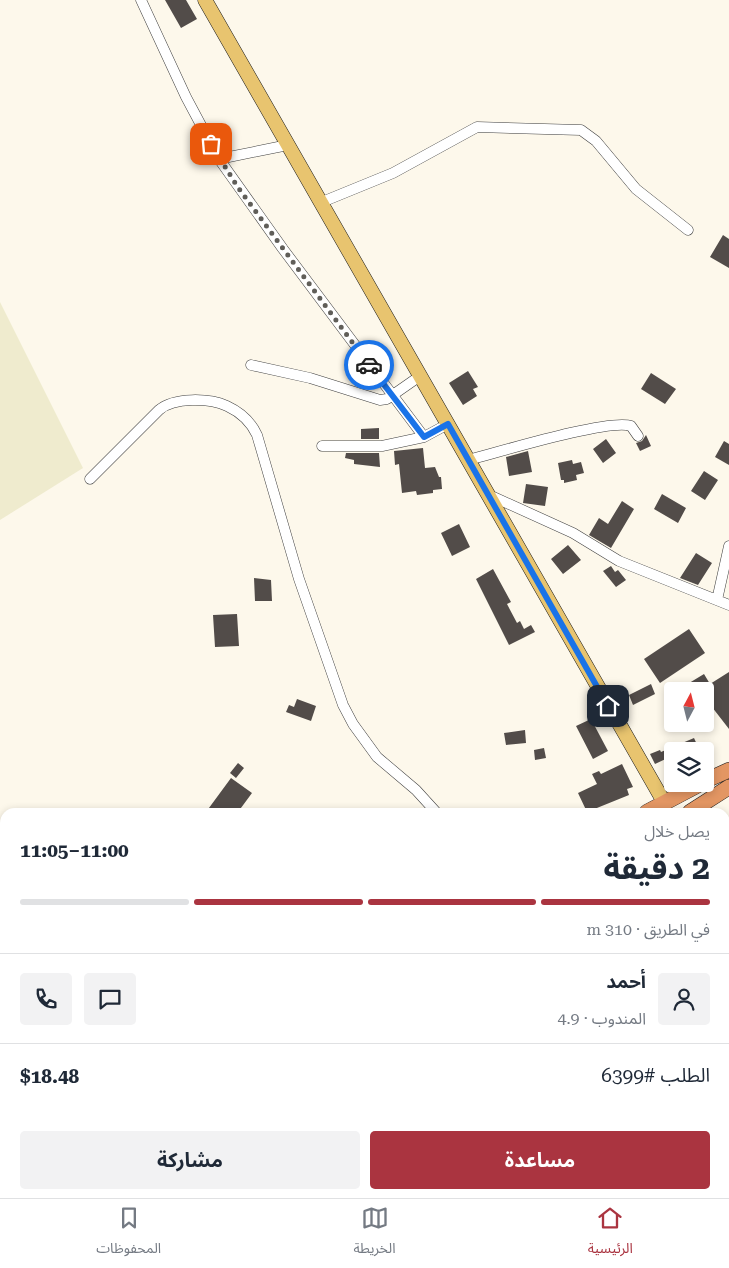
<!DOCTYPE html>
<html lang="ar">
<meta charset="utf-8">
<style>
body{margin:0;font-family:"Roboto Serif","Noto Sans Arabic",serif;background:#f2f2f3;color:#1f2937;direction:rtl;height:100vh;display:flex;flex-direction:column;font-size:19px;white-space:nowrap}
*{box-sizing:border-box;margin:0}
p{font-size:16px;color:#747a83}
.icon{flex:none;width:28px;height:28px;fill:none;stroke:currentColor;stroke-width:2;stroke-linecap:round;stroke-linejoin:round}
.map{position:relative;flex:1;overflow:hidden;direction:ltr}
.details{position:absolute;left:0px;top:808px;width:730px;height:391px;display:flex;flex-direction:column;background:#fff;border-radius:15px 15px 0 0;box-shadow:0 2px 8px #0003;direction:rtl}
.details>*{flex:none}
.needle{width:32px;rotate:7deg}
.controls{position:absolute;left:664px;top:682px;display:grid;gap:10px}
.controls a{display:grid;place-items:center;width:50px;height:50px;border-radius:5px;background:#fff;box-shadow:0 2px 8px #0003;font-size:25px}
.pin{position:absolute;display:grid;place-items:center;width:42px;height:42px;color:#fff;margin:-21px;border-radius:10px;box-shadow:0 2px 8px #0006}
.courier{position:absolute;display:grid;place-items:center;width:50px;height:50px;margin:-25px;border:4px solid #1a73e8;border-radius:50%;background:#fff;color:#222;box-shadow:0 1px 6px #0007}
.headline em{font-style:normal;font-weight:700}
.headline div{display:flex;flex-direction:column-reverse}
.headline{display:flex;align-items:center;justify-content:space-between;height:85px;padding:0 20px}
h1{font-size:32px;font-weight:700;line-height:38px}
.bar{display:grid;grid-template-columns:repeat(4,1fr);gap:8px 5px;align-content:center;height:60px;padding:0 20px}
.bar i{height:6px;border-radius:4px;background:#e0e1e3}
.bar .selected{background:#aa3440}
.bar p{grid-column:span 4}
.line{display:flex;align-items:center;gap:12px;padding:0 20px;border-top:1px solid #e0e1e3}
.line div{flex:1}
.round{display:grid;place-items:center;flex:none;width:52px;height:52px;border-radius:5px;background:#f2f2f3}
.cta{display:flex;gap:10px;margin-top:auto;padding:10px 20px}
.cta a{flex:1;height:58px;border-radius:5px;background:#aa3440;color:#fff;font-size:20px;font-weight:700;line-height:58px;text-align:center}
.cta a+a{background:#f2f2f3;color:#1f2937}
.dock{display:flex;justify-content:space-around;align-items:center;height:70px;border-top:1px solid #e0e1e3;background:#fff;font-size:14px;color:#747a83}
.dock a{display:grid;justify-items:center;gap:2px}
.dock .selected{color:#aa3440}
.map>svg:first-child{display:block}
.farmland{fill:#efebce}
.building{fill:#524c49}
.lines{fill:none;stroke-linecap:round;stroke-linejoin:round}
.minor-casing{stroke:#3e3e3e;stroke-width:11}
.major-casing{stroke:#1c1c1c;stroke-width:15}
.highway-casing{stroke:#1c1c1c;stroke-width:16}
.minor{stroke:#fff;stroke-width:10}
.major{stroke:#e8c46f;stroke-width:14}
.highway{stroke:#e39663;stroke-width:15}
.done{stroke:#605e59;stroke-width:5;stroke-dasharray:0 9}
.route{stroke:#1a73e8;stroke-width:6}
</style>
<div class="map">
<svg width="729" height="1198" viewBox="0 0 729 1198">
<rect width="100%" height="100%" fill="#fdf8eb"/>
<path class="farmland" d="M0,302L83,468L0,520Z"/>
<path class="building" d="M165,0H186L197,19L181,28Z
M723,235L729,239V268L710,257Z
M468,371L478,387L473,389L477,396L463,405L449,383Z
M651,373L676,389L665,404L641,389Z
M379,428V439H361V429Z
M646,435L651,446L640,451L636,443L642,441Z
M606,439L616,453L603,463L593,449Z
M724,441L729,444V465L715,457Z
M423,448L425,468L435,467L439,477H441L442,489L433,490V493L417,495L416,491L402,493L399,464L395,465L394,451Z
M528,451L532,472L509,476L506,457Z
M346,453H379L380,467L354,464V460L345,458Z
M572,460L573,464L581,462L584,473L576,475L577,480L564,483V480H561L558,463Z
M704,471L718,480L705,500L691,491Z
M526,484L548,487L545,506L523,503Z
M662,494L686,508L678,523L654,509Z
M622,501L634,509L611,548L589,535L599,518L608,524Z
M459,524L470,547L452,556L441,533Z
M568,545L581,560L563,574L551,559Z
M696,553L712,563L698,585L680,578Z
M611,566L615,572L618,570L626,580L616,587L603,571Z
M493,569L511,602L507,604L517,623L520,621L524,629L531,625L535,632L509,645L476,579Z
M254,578L271,580L272,601H255Z
M237,614L239,646L215,647L213,615Z
M689,629L705,653L660,683L644,659Z
M729,672V729L705,698V691H676L704,674L710,684Z
M651,684L655,694L633,705L629,695Z
M297,699L316,706L311,721L286,712L289,705L294,707Z
M591,719L608,751L593,759L576,726Z
M525,730L526,743L506,745L504,733Z
M694,738L700,751H672V756L655,764L650,754L660,750L661,752Z
M544,748L546,758L535,760L534,750Z
M238,763L244,768L236,778L230,773Z
M622,764L633,787L627,789L629,795L587,812L578,793L597,784L592,774L599,771L601,774Z
M231,778L252,793L238,812H206Z"/>
<g class="lines">
<g class="minor-casing">
<path id="minor" d="M141,0L186,97L219,159L283,249L424,437L382,446H322
M219,159L288,145
M322,202L393,173L477,127L581,130L596,141L636,189L688,230
M251,365L310,378L380,400L387,399L420,376
M424,437L448,424
M468,460C496,453 610,418 631,426L638,436
M90,479L159,410C174,397 209,398 227,406C240,412 251,422 257,435L299,579L343,705L353,724L377,757L416,790L436,812
M487,494L573,533L619,561L729,605
M717,600L729,546
M0,880L5,884
M725,946L729,952
M354,1194L359,1198
M567,1194L570,1198
M297,1198L299,1194
M378,1198L384,1194
M709,1198L729,1193"/>
</g>
<g class="major-casing">
<path id="major" d="M205,0L664,802"/>
</g>
<g class="highway-casing">
<path id="highway" d="M705,781L729,770
M647,812L700,784
M690,812L729,787
M0,1174L5,1171
M0,1189L5,1186"/>
</g>
<use href="#minor" class="minor"/>
<use href="#major" class="major"/>
<use href="#highway" class="highway"/>
</g>
<g class="lines">
<path class="done" d="M211,144L237,186L369,365"/>
<path class="route" d="M369,365L424,437L448,424L608,706"/>
</g>
</svg>
<div class="controls">
<a><svg class="needle" viewBox="-14 -14 28 28"><path d="M0-13l5 13h-10z" fill="#e53935"/><path d="M0 13l5-13h-10z" fill="#747a83"/></svg></a>
<a><svg class="icon" aria-label="layers" viewBox="0 0 24 24"><path d="M12 4l9 5-9 5-9-5zM3 14l9 5 9-5"/></svg></a>
</div>
<div class="pin" style="left:211px;top:144px;background:#ea580c"><svg class="icon" aria-label="bag" viewBox="0 0 24 24"><path d="M5 8h14l-1 12H6zM9 8a3 3 0 0 1 6 0"/></svg></div>
<div class="pin" style="left:608px;top:706px;background:#1f2937"><svg class="icon" aria-label="home" viewBox="0 0 24 24"><path d="M3 11l9-7 9 7M6 9v11h12V9"/></svg></div>
<div class="courier" style="left:369px;top:365px"><svg class="icon" aria-label="car" viewBox="0 0 24 24"><path d="M5 17H2v-5l4-1 3-4h7l3 4 3 1v5h-3M9 17h6M6 11h13"/><circle cx="7" cy="17" r="2"/><circle cx="17" cy="17" r="2"/></svg></div>
<section class="details">
<div class="headline"><div><h1>2 دقيقة</h1><p>يصل خلال</p></div><em>11:00–11:05</em></div>
<div class="bar"><i class="selected"></i><i class="selected"></i><i class="selected"></i><i></i><p>في الطريق · 310 m</p></div>
<div class="line" style="height:90px"><a class="round"><svg class="icon" aria-label="person" viewBox="0 0 24 24"><circle cx="12" cy="8" r="4"/><path d="M4 21q1-7 8-7t8 7"/></svg></a><div><b>أحمد</b><p>المندوب · 4.9</p></div><a class="round"><svg class="icon" aria-label="chat" viewBox="0 0 24 24"><path d="M4 5h16v11H9l-5 4z"/></svg></a><a class="round"><svg class="icon" aria-label="phone" viewBox="0 0 24 24"><path d="M5 4h4l2 5-3 2q2 4 5 5l2-3 5 2v4C11 20 4 13 5 4z"/></svg></a></div>
<div class="line" style="height:65px"><div>الطلب #6399</div><b>$18.48</b></div>
<div class="cta"><a>مساعدة</a><a>مشاركة</a></div>
</section>
</div>
<nav class="dock">
<a class="selected"><svg class="icon" aria-label="home" viewBox="0 0 24 24"><path d="M3 11l9-7 9 7M6 9v11h12V9"/></svg>الرئيسية</a>
<a><svg class="icon" aria-label="map" viewBox="0 0 24 24"><path d="M3 6l6-2 6 2 6-2v14l-6 2-6-2-6 2zM9 4v14M15 6v14"/></svg>الخريطة</a>
<a><svg class="icon" aria-label="saved" viewBox="0 0 24 24"><path d="M7 4h10v16l-5-4-5 4z"/></svg>المحفوظات</a>
</nav>
